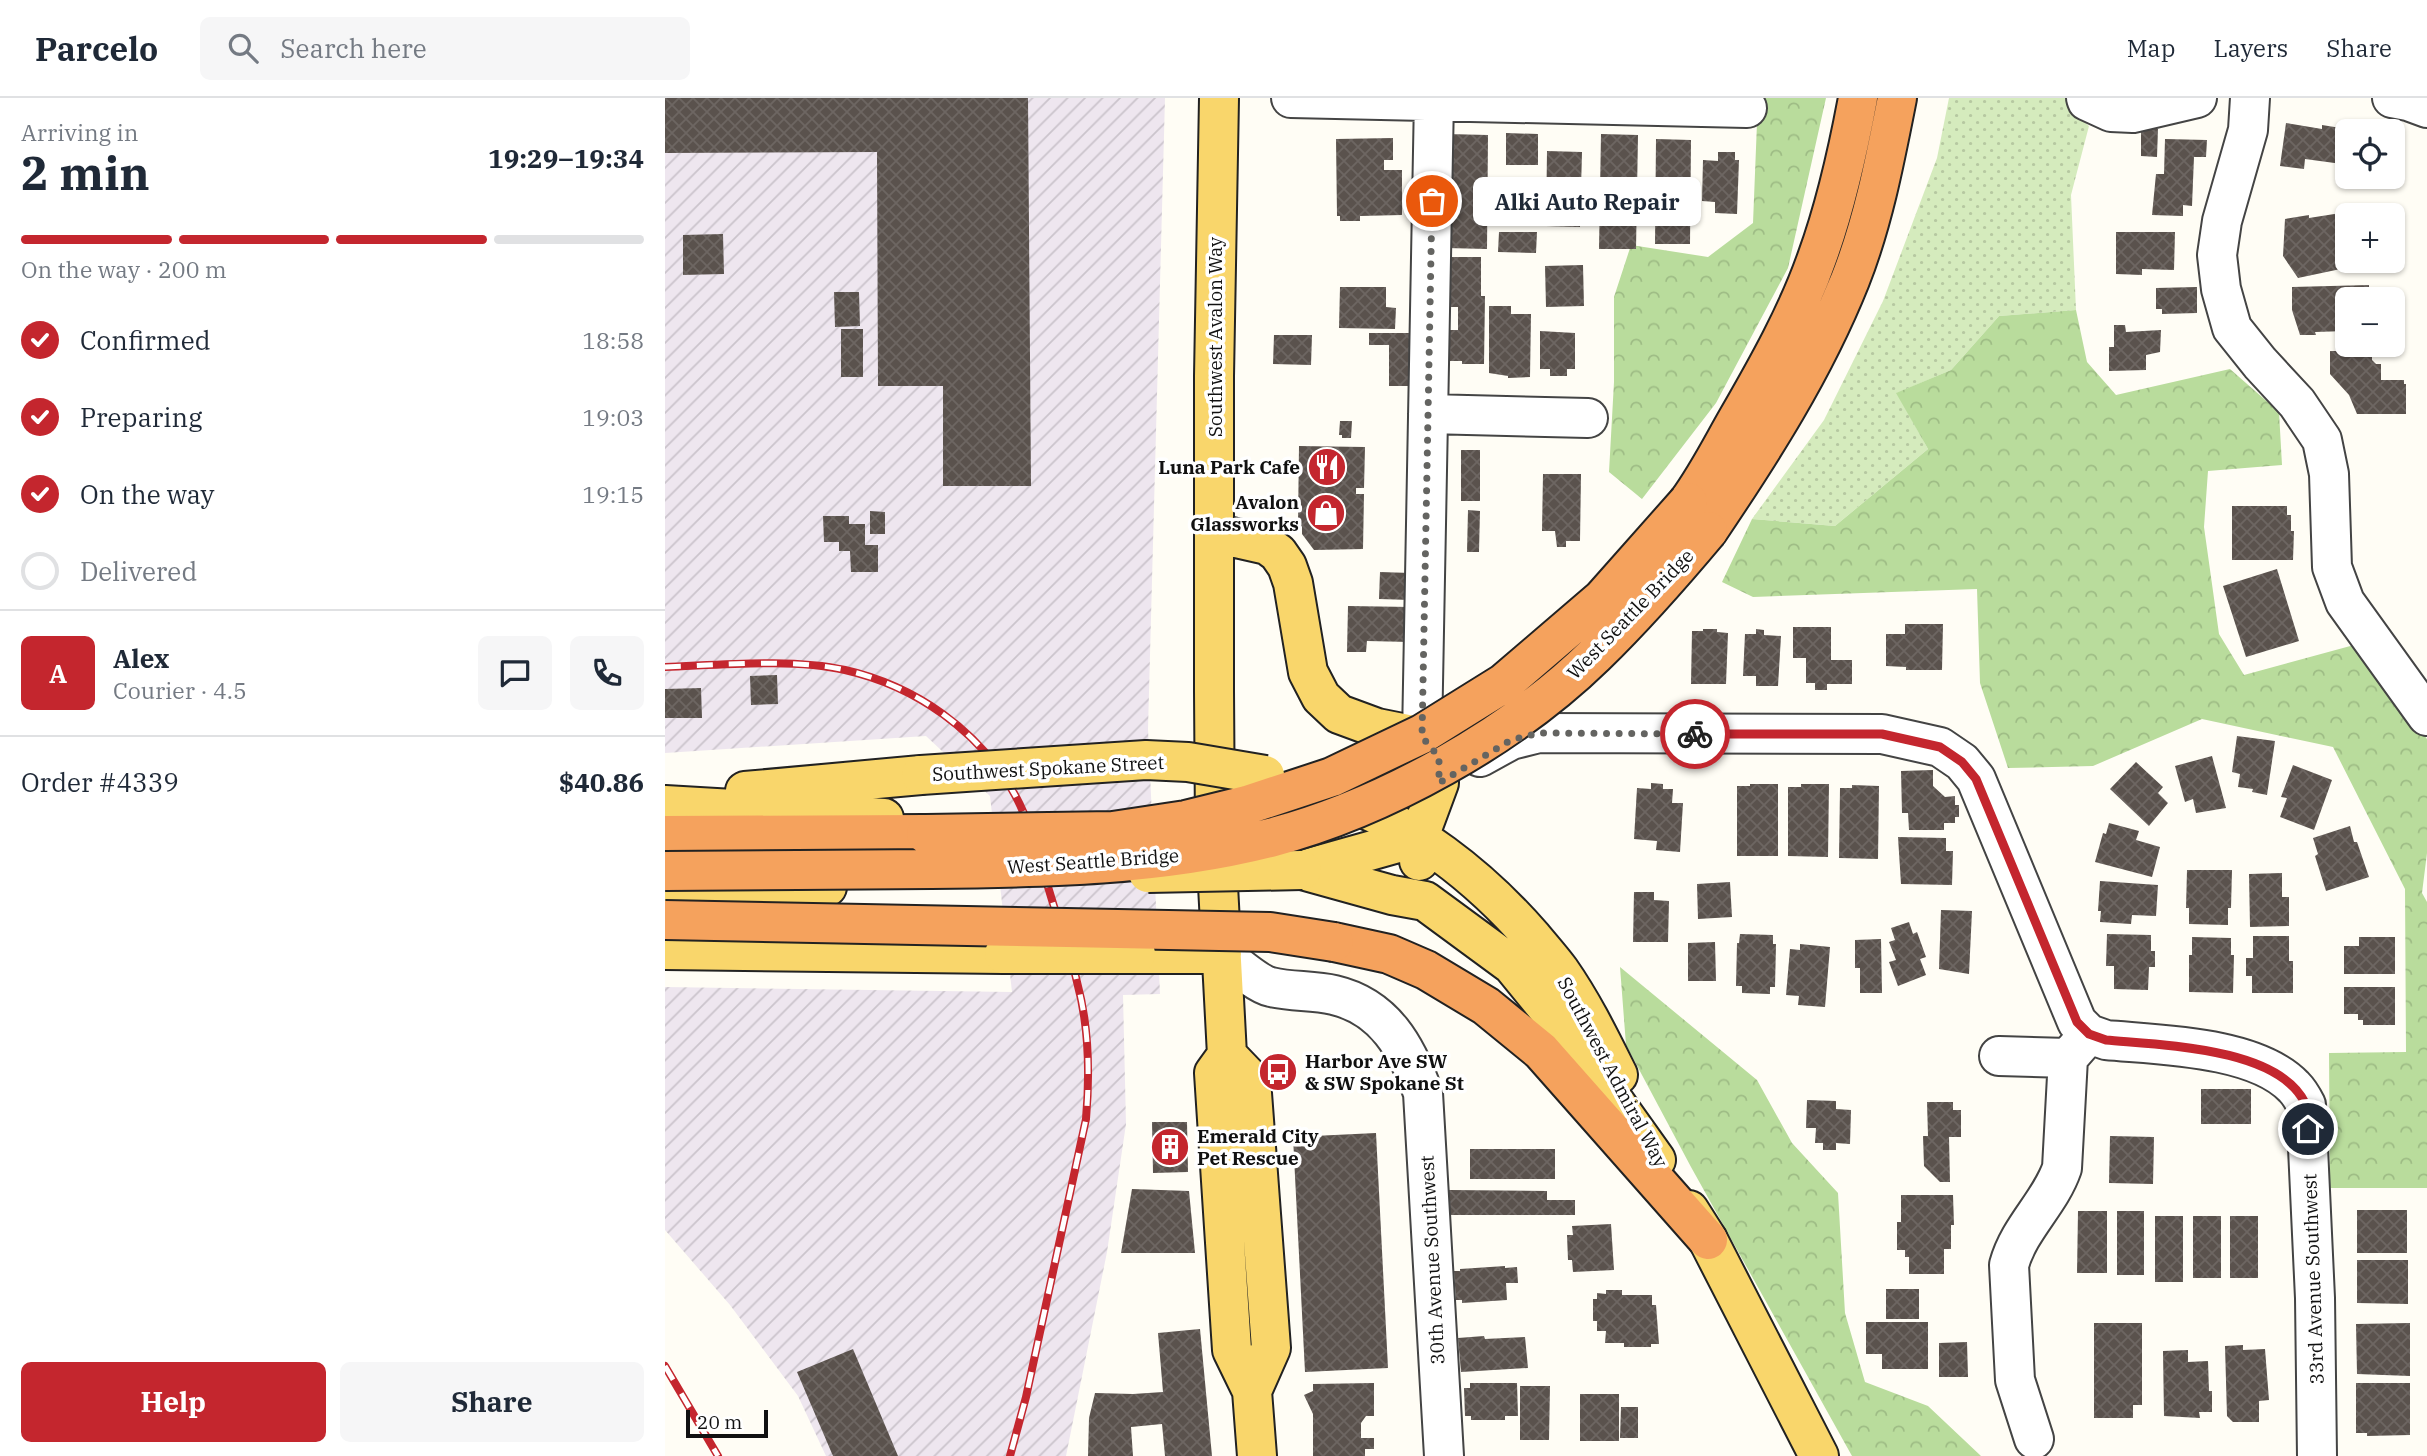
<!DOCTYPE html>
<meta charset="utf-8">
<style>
body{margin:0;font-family:"IBM Plex Serif",serif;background:#f6f6f7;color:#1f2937;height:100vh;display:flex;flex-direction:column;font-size:26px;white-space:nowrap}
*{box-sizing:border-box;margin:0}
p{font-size:23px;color:#747a83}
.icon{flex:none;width:38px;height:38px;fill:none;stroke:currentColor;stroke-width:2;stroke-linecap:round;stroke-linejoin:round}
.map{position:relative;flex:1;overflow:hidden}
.panel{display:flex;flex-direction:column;background:#fff;width:665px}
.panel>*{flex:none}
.controls{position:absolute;left:1670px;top:21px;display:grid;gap:14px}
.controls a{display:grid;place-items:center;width:70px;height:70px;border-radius:10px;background:#fff;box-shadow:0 2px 5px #0004;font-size:35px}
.scale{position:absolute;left:21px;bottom:18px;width:82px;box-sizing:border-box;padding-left:7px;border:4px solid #111;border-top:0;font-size:19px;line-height:24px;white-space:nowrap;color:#111;-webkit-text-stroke:5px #fff;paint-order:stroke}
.pin{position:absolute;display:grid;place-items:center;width:60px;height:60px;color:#fff;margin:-30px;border:4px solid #fff;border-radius:50%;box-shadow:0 2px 7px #0007}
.courier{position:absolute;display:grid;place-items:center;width:70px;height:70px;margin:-35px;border:5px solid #c4262e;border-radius:50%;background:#fff;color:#222;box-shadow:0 2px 9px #0007}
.bubble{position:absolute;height:49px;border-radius:10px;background:#fff;box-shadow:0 2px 5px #0004;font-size:23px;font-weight:800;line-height:49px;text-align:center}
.summary em{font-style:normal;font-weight:800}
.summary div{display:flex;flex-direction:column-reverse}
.summary{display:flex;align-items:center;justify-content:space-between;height:119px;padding:0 21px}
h1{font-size:46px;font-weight:800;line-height:52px}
.bar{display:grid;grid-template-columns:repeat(4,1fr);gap:10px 7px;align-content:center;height:84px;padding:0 21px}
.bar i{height:9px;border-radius:5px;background:#e0e1e3}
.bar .selected{background:#c4262e}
.bar p{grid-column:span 4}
.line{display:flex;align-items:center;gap:18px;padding:0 21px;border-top:2px solid #e0e1e3}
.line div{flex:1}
.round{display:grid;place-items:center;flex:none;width:74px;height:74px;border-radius:10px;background:#f6f6f7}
ol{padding:0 21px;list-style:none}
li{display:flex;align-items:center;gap:21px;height:77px}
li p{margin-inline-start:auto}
li .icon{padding:7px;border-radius:50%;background:#c4262e;color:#fff;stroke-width:4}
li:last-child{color:#747a83}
li i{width:38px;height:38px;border:4px solid #e0e1e3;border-radius:50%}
.action{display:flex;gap:14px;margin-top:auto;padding:14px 21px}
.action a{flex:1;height:80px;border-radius:10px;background:#c4262e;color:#fff;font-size:28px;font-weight:800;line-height:80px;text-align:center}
.action a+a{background:#f6f6f7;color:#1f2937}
header{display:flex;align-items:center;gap:42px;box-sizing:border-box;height:98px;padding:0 35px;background:#fff;border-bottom:2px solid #e0e1e3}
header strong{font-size:33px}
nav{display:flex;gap:38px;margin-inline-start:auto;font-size:24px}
.search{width:490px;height:63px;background:#f6f6f7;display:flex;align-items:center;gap:18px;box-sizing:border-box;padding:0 24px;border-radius:10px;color:#747a83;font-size:26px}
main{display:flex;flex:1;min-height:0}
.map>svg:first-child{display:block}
.industrial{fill:url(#industrial-furrows)}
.grass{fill:url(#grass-dots)}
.forest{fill:url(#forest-crowns)}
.building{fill:url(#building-cross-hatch)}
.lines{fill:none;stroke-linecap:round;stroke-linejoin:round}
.minor-casing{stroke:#444;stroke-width:42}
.major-casing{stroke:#222;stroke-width:42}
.highway-casing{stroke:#222;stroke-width:42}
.minor{stroke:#fff;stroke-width:38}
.major{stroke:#f9d66b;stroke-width:38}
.highway{stroke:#f5a25d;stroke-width:38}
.rail-casing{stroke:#c4262e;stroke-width:8}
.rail{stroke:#fff;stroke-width:5;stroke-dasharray:16;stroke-linecap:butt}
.major-bridge-casing{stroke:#222;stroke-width:42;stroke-linecap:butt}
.highway-bridge-casing{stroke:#222;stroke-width:42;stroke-linecap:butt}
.major-bridge{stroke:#f9d66b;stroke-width:38}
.highway-bridge{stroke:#f5a25d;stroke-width:38}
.done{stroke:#646461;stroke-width:7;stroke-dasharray:0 12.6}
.route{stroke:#c4262e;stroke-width:9}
.labels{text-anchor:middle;stroke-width:7;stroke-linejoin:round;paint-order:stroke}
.street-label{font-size:19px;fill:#111;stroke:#fff}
.poi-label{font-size:19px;font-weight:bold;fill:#111;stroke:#fff;text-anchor:end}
</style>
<header>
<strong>Parcelo</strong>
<div class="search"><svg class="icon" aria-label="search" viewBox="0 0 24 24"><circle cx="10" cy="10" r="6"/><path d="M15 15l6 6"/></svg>Search here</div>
<nav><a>Map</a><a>Layers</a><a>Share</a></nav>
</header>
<main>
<section class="panel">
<div class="summary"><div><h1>2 min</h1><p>Arriving in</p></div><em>19:29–19:34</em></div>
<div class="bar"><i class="selected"></i><i class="selected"></i><i class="selected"></i><i></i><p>On the way · 200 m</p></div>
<ol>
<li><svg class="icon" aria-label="check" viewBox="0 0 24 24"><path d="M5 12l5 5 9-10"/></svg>Confirmed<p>18:58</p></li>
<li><svg class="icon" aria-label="check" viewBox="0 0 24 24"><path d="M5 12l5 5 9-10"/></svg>Preparing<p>19:03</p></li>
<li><svg class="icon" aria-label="check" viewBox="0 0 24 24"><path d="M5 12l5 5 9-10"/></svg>On the way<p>19:15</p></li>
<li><i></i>Delivered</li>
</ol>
<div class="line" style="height:126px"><b class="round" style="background:#c4262e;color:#fff">A</b><div><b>Alex</b><p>Courier · 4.5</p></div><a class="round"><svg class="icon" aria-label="chat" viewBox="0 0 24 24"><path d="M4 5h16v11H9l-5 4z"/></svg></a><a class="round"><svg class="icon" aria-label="phone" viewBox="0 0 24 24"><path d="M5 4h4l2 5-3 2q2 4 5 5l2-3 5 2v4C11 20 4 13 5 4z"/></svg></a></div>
<div class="line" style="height:91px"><div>Order #4339</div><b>$40.86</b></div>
<div class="action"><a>Help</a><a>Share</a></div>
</section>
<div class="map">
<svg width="1762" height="1358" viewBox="0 0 1762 1358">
<defs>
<pattern id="industrial-furrows" width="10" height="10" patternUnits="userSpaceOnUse" patternTransform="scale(1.75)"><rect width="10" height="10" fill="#eee6ef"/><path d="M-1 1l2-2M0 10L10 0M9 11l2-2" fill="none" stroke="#cbc4cc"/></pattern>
<pattern id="grass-dots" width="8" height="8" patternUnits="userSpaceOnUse" patternTransform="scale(1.75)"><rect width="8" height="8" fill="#d5ebbd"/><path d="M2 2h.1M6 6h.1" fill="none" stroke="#b6c8a1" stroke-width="1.8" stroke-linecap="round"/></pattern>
<pattern id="forest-crowns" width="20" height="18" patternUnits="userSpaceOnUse" patternTransform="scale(1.75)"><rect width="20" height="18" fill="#b9dc9c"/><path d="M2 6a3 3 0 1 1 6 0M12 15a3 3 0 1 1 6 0" fill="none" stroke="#9ebc85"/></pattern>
<pattern id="building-cross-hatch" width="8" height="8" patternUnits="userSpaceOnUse" patternTransform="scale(1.75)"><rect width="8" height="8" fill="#5a524d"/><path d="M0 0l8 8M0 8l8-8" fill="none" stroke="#6d6662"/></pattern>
</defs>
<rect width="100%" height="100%" fill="#fffdf5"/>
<path class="industrial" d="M0,0H500L483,631L495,896L458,897L461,1026L442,1154L401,1358H161L133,1298L65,1207L0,1132V889L347,894L325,698L261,638L0,655Z"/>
<path class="grass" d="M1284,0H1401L1403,11L1424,28L1406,97L1411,212L1334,218L1286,272L1232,295L1263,351L1170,428L1087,421L1159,322L1218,203L1272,60Z"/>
<path class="forest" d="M1093,0H1161L1123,170L1051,305L977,401L944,374L949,284V199L966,147L1043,159L1088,125Z
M1411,212L1422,264L1451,297L1565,271L1614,314L1617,367L1543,373L1539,429L1554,536L1579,577L1689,547L1762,641V755L1757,795L1762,804V1090H1665L1664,955L1741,954L1740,791L1668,649L1537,621L1428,668L1343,670L1315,585L1312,491L1088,499L1057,484L1087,421L1170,428L1263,351L1231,295L1286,272L1334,218Z
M955,869L1092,982L1127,1045L1173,1095L1180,1215L1200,1284L1263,1308L1316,1358H1187L1026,1069L961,947Z"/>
<path class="building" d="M0,0H363L366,388H278V288H213L212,54L0,55Z
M1621,25L1657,31V27L1682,31L1677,66L1640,61L1639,71L1615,68Z
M1476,31H1493L1492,59L1476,58Z
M841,35L873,36V67H841Z
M782,36L823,37L822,151L781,150Z
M936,36L973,37L971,151H934Z
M728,40V62H719V72H737V117L695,118V123H675V118H672L671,41Z
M991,41L1026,42L1025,146H990Z
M1500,41L1542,42L1541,59H1529L1527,108L1518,107V118L1487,117L1491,76H1499Z
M882,53L917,54L915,129L881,128Z
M1053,54H1070V62H1074L1072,116L1050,115V104L1037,103L1038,62L1053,63Z
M836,84H873V127L835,126Z
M1682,114V163L1685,169L1633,180L1618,158L1620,121L1644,117V120Z
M834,134H872L871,155L833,154Z
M1451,134H1510L1509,172L1477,171V177L1451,176Z
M58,136L59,176L18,177V137Z
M772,159H816V198H820L819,266H797V263H782L781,232H793V209H771Z
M918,167L919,208L881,209L880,168Z
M1704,187V201H1682V233L1650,234L1651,237H1635L1627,212V189Z
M675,189H721V209L731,210L730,231L674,230Z
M1532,189V215L1497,216V211H1491V190Z
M169,194H194L195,228L170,229Z
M824,208H846V216H866L865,279L843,280V278L824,275Z
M1449,227H1460L1461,234L1496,232L1495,254L1481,257V272L1444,273V249H1449Z
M176,231H198V279H176Z
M875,233L910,235V271H902V278H885V271H875Z
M704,235H751V288H724V247H704Z
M609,237H647L646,267L608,266Z
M1665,253H1707V262L1711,266H1716V282H1739V286H1741V316H1692L1684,297L1665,276Z
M675,323H687L686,340H677V337H674Z
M634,348L700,349L699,390H691V396H699L698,451L649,452L637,436V429L633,425Z
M796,352H815V403H796Z
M878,376H916L915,443H901V449H892L890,433H877Z
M1567,408H1622V417H1626V433H1629L1628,462H1567Z
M803,412L815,413L814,454H802Z
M205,413L220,414V436H205Z
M158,418H184V426H200V447H213V474H186L185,453H174V444H159Z
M1612,471L1634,543L1581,559L1558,488Z
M715,474L746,475V502L714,501Z
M683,508L746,509L745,544L702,543L701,554H682Z
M1240,526H1278L1277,572H1241V569L1221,568V536H1240Z
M1128,529H1166V562H1187V586H1162V592H1150V585H1141V560H1128Z
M1038,531H1052V534L1063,535L1061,586H1026L1027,533H1038Z
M1091,531L1099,532V537L1116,538L1113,588H1091V578H1078L1080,536H1091Z
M112,577L113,606L86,607L85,578Z
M36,590L37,620H0V591Z
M1572,638L1610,643L1602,697L1587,694L1588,691L1573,689L1575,676L1567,674Z
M1547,658L1561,710L1531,715L1528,701L1520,704L1510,668Z
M1471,664L1498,689L1493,695L1503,705L1484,728L1445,691Z
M1628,667L1667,682L1649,732L1615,719L1622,700L1616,699Z
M1268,672V688L1280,699L1290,698V707H1294V719H1290V725H1279V732H1244L1243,715H1237L1236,673Z
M986,685L998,686V691H1008L1007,705H1018L1015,754L991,752L992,743L969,741L972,690L986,691Z
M1085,686H1113V758H1072V688H1085Z
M1136,686H1164L1163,759L1123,758V689H1136Z
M1187,687L1214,688L1213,761L1174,760L1175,690H1187Z
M1444,725L1474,733L1471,742L1495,749L1487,779L1430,764L1438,735L1441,736Z
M1685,728L1689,744H1692L1704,779L1661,793L1650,758L1653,756L1648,740Z
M1233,739L1281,740V753H1288L1287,787L1236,786Z
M1522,772H1567L1566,810H1563V827L1524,826V810H1521Z
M1617,775V799H1624V828L1585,829L1584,776Z
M1435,783L1493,787L1491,818L1467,817L1466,826L1435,824L1436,813H1433Z
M1065,784L1067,819L1033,821L1032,786Z
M969,794H989V802L1004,803L1003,844H968Z
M1276,812L1307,813L1304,876L1274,871Z
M1244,824L1248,836L1252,834L1261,859L1255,861L1261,877L1233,888L1224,864L1231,862L1224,844L1230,842L1226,830Z
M1075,836L1108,837V846H1111L1110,889H1105V896L1077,895V888H1071L1072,845H1074Z
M1442,836L1486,837V853H1490V869H1484L1483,892L1449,891V868H1441Z
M1588,838H1624V863H1628V895H1587V878H1581V860H1588Z
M1527,839L1566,840V857H1569L1568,895L1524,894V857H1527Z
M1694,839H1730V876H1679V848H1694Z
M1216,841L1217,895H1195V870H1190V842Z
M1050,844L1051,883H1023V845Z
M1135,846L1165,849L1160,909L1133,907L1134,898L1121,897L1125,851L1135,852Z
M1679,889H1730V927H1698V922H1693V916H1679Z
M1536,991H1586V1026H1536Z
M1142,1002L1171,1003V1011L1186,1012L1185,1046L1171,1045V1052H1158V1045H1150L1151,1030H1141Z
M1262,1004H1288V1012H1296V1039H1284L1285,1084H1275L1259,1068L1258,1038H1263Z
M487,1024H522L523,1074L488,1075Z
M711,1035L723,1270L640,1274L628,1039Z
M1445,1038L1489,1039L1488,1086L1444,1085Z
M805,1051H890V1081H805Z
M467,1091L524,1093L530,1155H456Z
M784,1092L882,1093V1102H910V1117H784Z
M1236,1097H1288L1289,1127H1286V1151H1279V1176H1244V1159H1240V1152H1232V1124H1236Z
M1692,1112H1742V1155H1692Z
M1413,1113H1442V1175H1412Z
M1452,1113H1479V1177H1452Z
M1490,1118H1518V1184H1490Z
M1528,1118H1556V1180H1528Z
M1565,1118H1593V1180H1565Z
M946,1126L949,1172L908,1174L907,1162H903L902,1137H908L907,1128Z
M1692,1162H1743V1206L1692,1205Z
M840,1168V1170L852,1169L853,1185H841L842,1202L797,1205V1202H791L789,1173H795V1171Z
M1221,1191H1254V1221H1221Z
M941,1192H957V1197H987V1207H991L994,1246H986V1249H959V1245H940L941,1233H932V1223H928V1201H932V1195L941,1196Z
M1201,1224H1263V1271H1217V1256H1201Z
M1429,1225H1477V1307H1468V1320H1429Z
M1745,1225V1278L1692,1276L1691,1226Z
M535,1231L547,1358H500L497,1326L466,1329L468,1358H423L424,1320L430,1295L468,1296L498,1294L493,1235Z
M819,1238L820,1241L860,1239L863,1270L796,1274L793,1240Z
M1302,1244L1303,1279H1274V1245Z
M1578,1247V1252L1600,1251L1604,1302L1594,1303V1324H1568L1562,1318L1560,1248Z
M188,1251L233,1358H168L132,1274Z
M1523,1252V1264L1543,1263L1544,1293H1547V1314H1534L1535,1320L1499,1318L1498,1253Z
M709,1285V1318H701L696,1325V1340H709V1351H700V1358H648V1316L639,1297L648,1293V1286Z
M805,1285H852L853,1318H840V1322H806V1318H800L799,1290H805Z
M1691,1285H1745V1337L1702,1338V1335H1691Z
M855,1288H885L884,1342H855Z
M915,1296H954V1343H915Z
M956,1309H973V1340H955Z"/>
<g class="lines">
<g class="minor-casing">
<path id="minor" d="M626,0L1082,10
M1421,0L1422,3L1446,14L1468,15L1532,0
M1585,0L1583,32L1557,123L1552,157L1556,191L1567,230L1595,265L1632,305L1657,342L1664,376L1667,469L1680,504L1762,618
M1727,0L1743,3L1762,10
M763,316L923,320
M757,639L769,0
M815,659L846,642L874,635L1217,636L1275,649L1297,664L1311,681L1412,924L1424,936L1441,942C1494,947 1590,948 1629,989C1634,994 1638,1001 1641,1007L1650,1200L1652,1358
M557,856C569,865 592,886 606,889C626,894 648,892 669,897C720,909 742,950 758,995L779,1358
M1334,958L1403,960
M1369,1341L1350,1282L1344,1167C1354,1130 1385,1105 1397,1070L1403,960L1424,936"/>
</g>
<g class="major-casing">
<path id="major" d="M554,0L549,278V593L550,731L562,957L586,982L606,1250L587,1293
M549,435L602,447L613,455L622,468L628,485L643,574L656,599L674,616L712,630L757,639L773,659L774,685L754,739V763
M80,693L256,677
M669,699C747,725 815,779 868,840C877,851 887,862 895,873C918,906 935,941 953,977
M0,707L219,720
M637,772L727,797L760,803L847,867L887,916L991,1062
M637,772L754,739
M0,797L162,789
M0,852L339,856
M471,856H557
M562,957L549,975L567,1252L587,1293L592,1358
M1024,1112L1043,1142L1154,1358"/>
</g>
<g class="highway-casing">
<path id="highway" d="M1023,404C1042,378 1056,350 1072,322C1102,270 1132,217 1152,160C1171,108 1183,54 1193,0
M1043,433C1097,353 1149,272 1185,182C1208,124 1220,61 1232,0
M0,737L261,736
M669,844L724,856L761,872L821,908L876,953L1043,1142"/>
</g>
<use href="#minor" class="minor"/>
<use href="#major" class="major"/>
<use href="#highway" class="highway"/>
<g class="rail-casing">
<path id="rail" d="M0,569C54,567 128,560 180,572C251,588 315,633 350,697C368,730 376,767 387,802C395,829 406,856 412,884C424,928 425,975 421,1021L361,1299L345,1358
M0,1268L53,1358"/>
</g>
<use href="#rail" class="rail"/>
<g class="major-bridge-casing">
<path id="major-bridge" d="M256,677L481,662L523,664L600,677
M483,775L637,772
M339,856H471"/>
</g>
<g class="highway-bridge-casing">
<path id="highway-bridge" d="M261,736L448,733L521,722L582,707L667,679L757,636L839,585L937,501L1023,404
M0,773C89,772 177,772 266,771C380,770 495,768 605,740C719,710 846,639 930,557C970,518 1007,476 1043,433
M0,822L605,834L669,844"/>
</g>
<use href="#major-bridge" class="major-bridge"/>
<use href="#highway-bridge" class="highway-bridge"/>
</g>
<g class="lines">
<path class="done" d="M767,103L757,639L774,659V685L846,642L874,635L1030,636"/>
<path class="route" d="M1030,636H1217L1275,649L1297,664L1311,681L1412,924L1424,936L1441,942C1494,947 1613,949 1640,1005C1643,1012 1642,1023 1643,1031"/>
</g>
<defs>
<g id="restaurant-disc" transform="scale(2.0125)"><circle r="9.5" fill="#c4262e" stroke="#fff"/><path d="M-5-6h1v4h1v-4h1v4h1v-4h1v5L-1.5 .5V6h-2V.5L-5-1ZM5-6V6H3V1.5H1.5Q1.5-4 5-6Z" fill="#fff"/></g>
<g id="shop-disc" transform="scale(2.0125)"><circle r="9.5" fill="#c4262e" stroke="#fff"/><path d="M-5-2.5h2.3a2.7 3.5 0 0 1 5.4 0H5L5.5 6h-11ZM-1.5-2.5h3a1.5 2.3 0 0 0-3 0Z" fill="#fff"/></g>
<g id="bus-disc" transform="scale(2.0125)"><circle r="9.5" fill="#c4262e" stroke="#fff"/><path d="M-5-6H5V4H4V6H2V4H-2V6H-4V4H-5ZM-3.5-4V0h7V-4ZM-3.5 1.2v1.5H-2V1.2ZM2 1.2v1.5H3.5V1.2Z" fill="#fff"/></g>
<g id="building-disc" transform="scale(2.0125)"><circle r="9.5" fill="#c4262e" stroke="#fff"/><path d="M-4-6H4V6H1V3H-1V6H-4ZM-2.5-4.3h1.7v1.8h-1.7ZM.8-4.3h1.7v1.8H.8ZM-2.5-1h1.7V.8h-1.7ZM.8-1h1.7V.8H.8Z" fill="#fff"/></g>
</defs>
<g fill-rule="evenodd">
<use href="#restaurant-disc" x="662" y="369"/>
<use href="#shop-disc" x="661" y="415"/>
<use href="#bus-disc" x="613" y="974"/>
<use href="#building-disc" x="505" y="1049"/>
</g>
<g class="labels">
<g class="street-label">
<text transform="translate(550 239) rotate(-90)" y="7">Southwest Avalon Way</text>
<text transform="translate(965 516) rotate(-46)" y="7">West Seattle Bridge</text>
<text transform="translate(383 670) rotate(-3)" y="7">Southwest Spokane Street</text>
<text transform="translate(428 763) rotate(-4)" y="7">West Seattle Bridge</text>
<text transform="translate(948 974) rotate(62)" y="7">Southwest Admiral Way</text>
<text transform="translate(767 1162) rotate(-93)" y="7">30th Avenue Southwest</text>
<text transform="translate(1648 1181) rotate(-92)" y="7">33rd Avenue Southwest</text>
</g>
<g class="poi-label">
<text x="635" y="376">Luna Park Cafe</text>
<text x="634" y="411">Avalon<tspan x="634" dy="22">Glassworks</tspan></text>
<text x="640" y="970" text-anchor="start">Harbor Ave SW<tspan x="640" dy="22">&amp; SW Spokane St</tspan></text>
<text x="532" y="1045" text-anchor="start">Emerald City<tspan x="532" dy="22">Pet Rescue</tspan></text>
</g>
</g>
</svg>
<div class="controls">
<a><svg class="icon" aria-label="locate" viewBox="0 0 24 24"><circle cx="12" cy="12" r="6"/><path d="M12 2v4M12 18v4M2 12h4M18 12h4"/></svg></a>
<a>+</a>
<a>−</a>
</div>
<div class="scale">20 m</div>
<div class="pin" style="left:767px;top:103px;background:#ea580c"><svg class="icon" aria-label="bag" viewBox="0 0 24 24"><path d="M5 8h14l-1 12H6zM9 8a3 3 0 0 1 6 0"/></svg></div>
<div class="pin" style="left:1643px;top:1031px;background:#1f2937"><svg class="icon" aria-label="home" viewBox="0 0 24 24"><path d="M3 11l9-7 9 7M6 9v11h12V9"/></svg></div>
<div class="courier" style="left:1030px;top:636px"><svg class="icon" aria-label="bike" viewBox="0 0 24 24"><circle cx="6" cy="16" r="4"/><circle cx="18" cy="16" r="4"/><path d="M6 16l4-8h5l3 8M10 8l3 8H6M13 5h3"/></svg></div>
<div class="bubble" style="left:808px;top:79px;width:228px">Alki Auto Repair</div>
</div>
</main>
